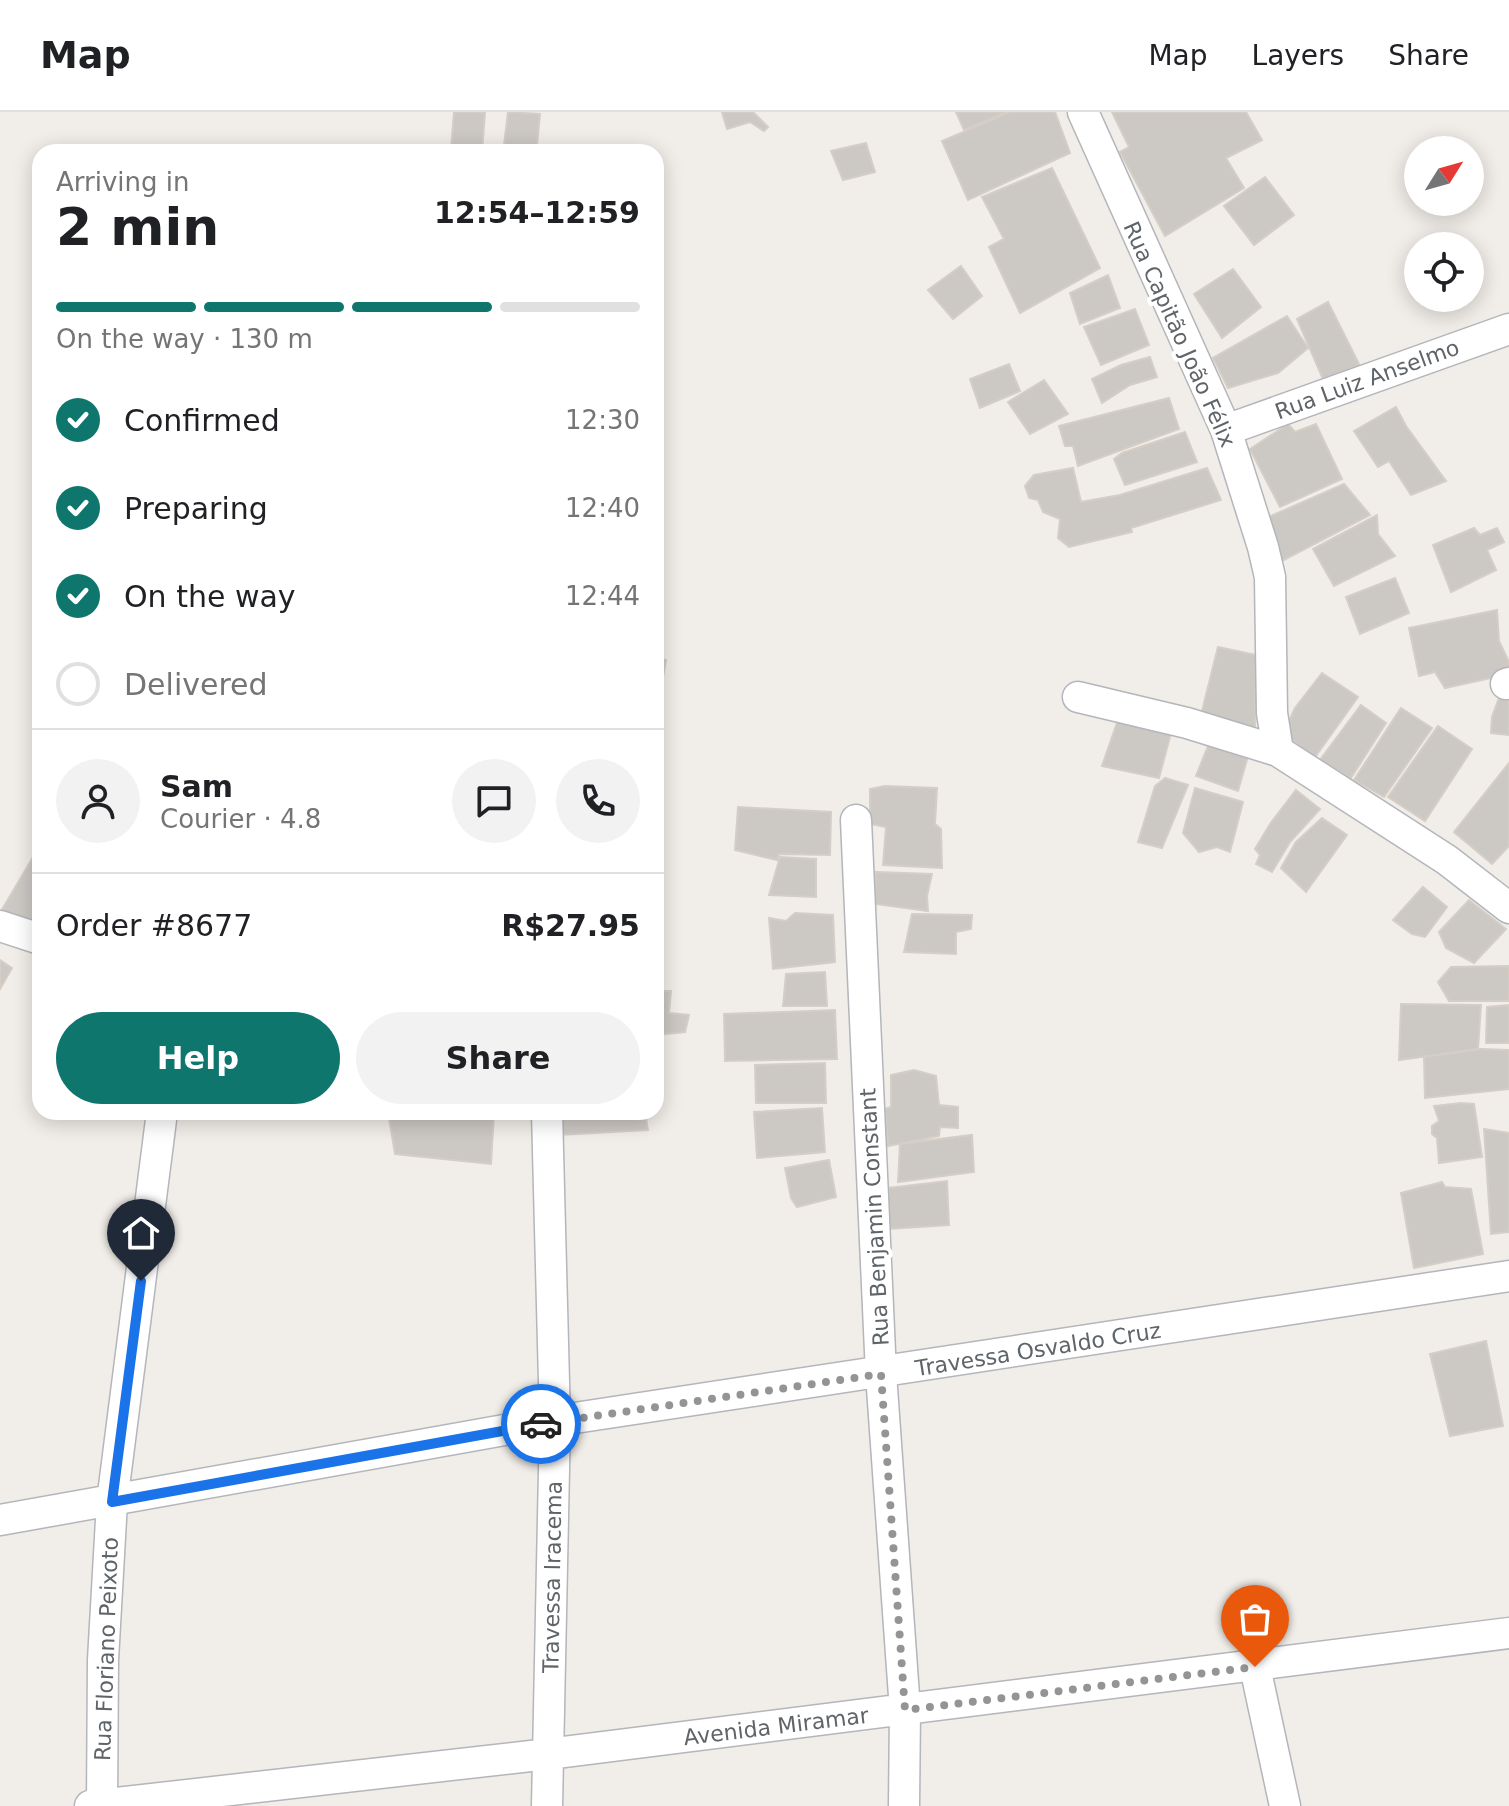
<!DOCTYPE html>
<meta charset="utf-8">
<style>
body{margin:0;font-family:"DejaVu Sans",sans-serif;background:#f2f2f2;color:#202124;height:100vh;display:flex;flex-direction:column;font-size:30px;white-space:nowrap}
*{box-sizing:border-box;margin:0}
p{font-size:26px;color:#757577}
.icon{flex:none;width:44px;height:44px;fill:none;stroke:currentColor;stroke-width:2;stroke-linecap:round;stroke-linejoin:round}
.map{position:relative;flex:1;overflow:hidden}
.sheet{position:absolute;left:32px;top:32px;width:632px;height:976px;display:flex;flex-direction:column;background:#fff;border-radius:24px;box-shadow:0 4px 20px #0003}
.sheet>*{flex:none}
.needle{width:52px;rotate:53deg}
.fabs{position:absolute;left:1404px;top:24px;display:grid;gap:16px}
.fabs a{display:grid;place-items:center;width:80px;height:80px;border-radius:50%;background:#fff;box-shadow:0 4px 20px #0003;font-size:40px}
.pin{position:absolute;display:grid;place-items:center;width:68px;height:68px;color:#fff;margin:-82px -34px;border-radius:50% 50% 50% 0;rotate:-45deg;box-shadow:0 0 8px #0007}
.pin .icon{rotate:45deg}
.courier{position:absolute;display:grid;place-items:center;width:80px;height:80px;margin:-40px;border:6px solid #1a73e8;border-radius:50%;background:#fff;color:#222;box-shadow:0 2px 10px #0007}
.headline em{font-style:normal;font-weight:800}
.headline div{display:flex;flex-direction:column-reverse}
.headline{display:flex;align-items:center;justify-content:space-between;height:136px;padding:0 24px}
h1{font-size:52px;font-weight:800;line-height:60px}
.bar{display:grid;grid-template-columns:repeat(4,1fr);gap:12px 8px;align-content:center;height:96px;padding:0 24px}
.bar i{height:10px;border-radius:6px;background:#e0e0e0}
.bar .active{background:#0f766e}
.bar p{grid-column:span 4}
.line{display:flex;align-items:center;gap:20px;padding:0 24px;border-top:2px solid #e0e0e0}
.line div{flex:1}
.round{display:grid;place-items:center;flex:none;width:84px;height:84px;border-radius:42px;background:#f2f2f2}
ol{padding:0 24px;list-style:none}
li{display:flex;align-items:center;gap:24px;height:88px}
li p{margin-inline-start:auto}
li .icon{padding:8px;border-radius:50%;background:#0f766e;color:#fff;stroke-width:4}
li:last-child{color:#757577}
li i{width:44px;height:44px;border:4px solid #e0e0e0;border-radius:50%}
.cta{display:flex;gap:16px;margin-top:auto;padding:16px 24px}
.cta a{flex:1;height:92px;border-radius:48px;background:#0f766e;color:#fff;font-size:32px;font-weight:800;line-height:92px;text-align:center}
.cta a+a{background:#f2f2f2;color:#202124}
header{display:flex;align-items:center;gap:48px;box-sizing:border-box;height:112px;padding:0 40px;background:#fff;border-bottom:2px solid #e0e0e0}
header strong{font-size:38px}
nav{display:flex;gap:44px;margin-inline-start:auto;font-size:28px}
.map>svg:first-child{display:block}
.building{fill:#ccc8c4;stroke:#d5cec7;stroke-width:2}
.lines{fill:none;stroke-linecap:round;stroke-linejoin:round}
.minor-casing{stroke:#b3b6ba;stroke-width:33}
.minor{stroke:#fff;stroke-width:30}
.done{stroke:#929495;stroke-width:8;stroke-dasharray:0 14.4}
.route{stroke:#1a73e8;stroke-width:10}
.labels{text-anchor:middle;stroke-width:8;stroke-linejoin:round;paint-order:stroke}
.street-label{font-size:22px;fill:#5f6468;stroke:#fff}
</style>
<header>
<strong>Map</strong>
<nav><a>Map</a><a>Layers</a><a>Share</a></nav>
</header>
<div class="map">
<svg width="1509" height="1694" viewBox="0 0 1509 1694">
<rect width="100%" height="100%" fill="#f1ede8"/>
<path class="building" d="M454,0H485L482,40L451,37Z
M508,0L540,2L537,34L504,33Z
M722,0H753L768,15L764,19L750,10L727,17Z
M956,0H1006L964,18Z
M1010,0H1055L1070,41L968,88L942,29Z
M1112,0H1246L1262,28L1226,46L1244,76L1165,124L1120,40L1129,35Z
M866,31L875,60L843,68L831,39Z
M1052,56L1100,156L1020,201L989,135L1004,127L982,85Z
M1265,65L1294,103L1254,133L1224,94Z
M961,154L982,184L953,207L928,178Z
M1233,157L1261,195L1222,226L1194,182Z
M1108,163L1120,196L1080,212L1070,181Z
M1328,190L1363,260L1326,274L1297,207Z
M1135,197L1149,233L1101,253L1084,215Z
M1287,204L1308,236L1278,261L1228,276L1213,246Z
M1150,245L1157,265L1130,273L1102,291L1092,267L1121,253Z
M1009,252L1020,279L980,296L970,267Z
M1044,268L1068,302L1030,322L1008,290Z
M1169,286L1179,317L1078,354L1073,334H1065L1059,314Z
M1396,295L1406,314L1446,369L1411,383L1389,349L1378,355L1354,319Z
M1288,312L1295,320L1316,312L1342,367L1280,395L1250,337Z
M1185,320L1197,350L1125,373L1114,347L1122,341Z
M1073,356L1081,390L1120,383L1207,356L1221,388L1131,416L1132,420L1069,435L1058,426L1060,407L1043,400L1038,388L1029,386L1025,374L1034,363Z
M1344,372L1370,403L1282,449L1265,423L1264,407Z
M1377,403L1378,422L1395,444L1334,474L1313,437Z
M1474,416L1480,423L1497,416L1504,430L1487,438L1496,458L1451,480L1433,433Z
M1395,466L1409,501L1360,522L1346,485Z
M1497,498L1499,529L1509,550V562L1445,576L1435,560L1419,564L1409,516Z
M1218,535L1256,543L1255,622L1200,607Z
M656,546L666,548L663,565L656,564Z
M1322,561L1358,585L1315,645L1283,622L1295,596Z
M1499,586L1509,588V623L1491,621L1492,605Z
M1361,593L1386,611L1351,666L1320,648Z
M1401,596L1432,616L1384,685L1354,668Z
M1118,608L1171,621L1159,666L1102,654Z
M1438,614L1472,637L1425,709L1388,685Z
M1212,624L1250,637L1238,679L1196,664Z
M1509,651V734L1492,752L1454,720Z
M1165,666L1188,673L1162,736L1138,730L1155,674Z
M885,674L937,676L935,712L941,717L942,756L883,753L886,715L870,712V677Z
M1195,676L1243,690L1230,740L1217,735L1199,740L1183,721Z
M1296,678L1320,697L1290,730L1272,760L1256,752L1260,743L1255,737L1270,712Z
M738,695L831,700L830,743L779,742L777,748L735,738Z
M1322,706L1347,723L1306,780L1281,756L1296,730Z
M36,740L40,742V819L0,801Z
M780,745L816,747V785L769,783Z
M876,760L932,762L927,784L928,799L875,792Z
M1423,775L1447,795L1425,825L1412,822L1393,808Z
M1469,788L1506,817L1474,851L1446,836L1439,820Z
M795,801L833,803L835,850L773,857L769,806L786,809Z
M912,802L972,803L971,817L956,820V842L904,840Z
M0,848L12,856L0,877Z
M1509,854V889H1449L1438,870L1451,855Z
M825,860L827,894H783L786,862Z
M656,879H671L669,901L689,903L685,920L656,923Z
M1401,892L1481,893L1478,937L1399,948Z
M1509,893V931H1486L1487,895Z
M835,898L837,947L725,949L724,902Z
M1481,937L1509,938V977L1425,986L1424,945Z
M825,951L826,991H756L755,953Z
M914,958L936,964L939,993L958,995V1016L940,1015L939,1024L888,1034L885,997L891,995V963Z
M1461,991L1474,992L1482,1045L1439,1051L1437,1026L1432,1022V1014L1439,1009L1434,994Z
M822,996L825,1040L757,1046L754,1000Z
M388,1000H494L491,1052L395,1042Z
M559,1000H645L648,1018L559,1023Z
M1484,1017L1509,1021V1120L1491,1122Z
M972,1023L974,1060L898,1070L900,1032Z
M829,1048L836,1085L797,1095L791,1086L785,1056Z
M947,1069L949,1113L889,1117V1076Z
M1442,1070L1445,1075L1471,1077L1483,1142L1414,1156L1401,1081Z
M1486,1229L1503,1314L1450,1324L1430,1242Z"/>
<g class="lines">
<g class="minor-casing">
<path id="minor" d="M1083,0L1226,318L1263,435L1270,465L1272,601L1278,639
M1226,318L1509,217
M1506,572L1509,571
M1078,585L1187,611L1278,639L1447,748L1509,796
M856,708L881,1262L905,1598L904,1694
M0,814L40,827
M547,1000L555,1309L547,1694
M0,1408L555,1309L1509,1164
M1255,1555L1285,1694
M90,1694L548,1642L1509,1521
M102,1694L103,1548L112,1390L162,1000"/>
</g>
<use href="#minor" class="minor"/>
</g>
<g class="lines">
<path class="done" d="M541,1312L881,1262L905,1598L1255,1555"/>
<path class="route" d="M141,1169L112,1390L541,1312"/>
</g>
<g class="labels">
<g class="street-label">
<text transform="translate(1180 222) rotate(66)" y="8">Rua Capitão João Félix</text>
<text transform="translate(1367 267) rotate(-20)" y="8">Rua Luiz Anselmo</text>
<text transform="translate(874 1105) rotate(-93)" y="8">Rua Benjamin Constant</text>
<text transform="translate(1038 1237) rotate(-9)" y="8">Travessa Osvaldo Cruz</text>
<text transform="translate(552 1465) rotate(-89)" y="8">Travessa Iracema</text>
<text transform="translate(106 1537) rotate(-88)" y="8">Rua Floriano Peixoto</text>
<text transform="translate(776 1614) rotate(-7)" y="8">Avenida Miramar</text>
</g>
</g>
</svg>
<div class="fabs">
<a><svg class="needle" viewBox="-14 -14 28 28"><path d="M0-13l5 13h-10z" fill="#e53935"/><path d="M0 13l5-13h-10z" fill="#757577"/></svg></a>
<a><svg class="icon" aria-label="locate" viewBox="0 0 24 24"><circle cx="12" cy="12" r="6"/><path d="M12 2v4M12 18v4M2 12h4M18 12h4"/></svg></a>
</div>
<div class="pin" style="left:1255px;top:1555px;background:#ea580c"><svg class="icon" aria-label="bag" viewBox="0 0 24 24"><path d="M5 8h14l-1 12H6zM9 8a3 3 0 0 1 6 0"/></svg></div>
<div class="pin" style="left:141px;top:1169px;background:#1f2937"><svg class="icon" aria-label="home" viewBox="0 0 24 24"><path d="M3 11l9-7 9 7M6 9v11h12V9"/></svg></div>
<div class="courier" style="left:541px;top:1312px"><svg class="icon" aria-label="car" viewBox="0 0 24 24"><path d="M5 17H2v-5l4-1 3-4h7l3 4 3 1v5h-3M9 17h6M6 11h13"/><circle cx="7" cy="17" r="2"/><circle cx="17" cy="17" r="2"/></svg></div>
<section class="sheet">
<div class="headline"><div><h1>2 min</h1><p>Arriving in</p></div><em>12:54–12:59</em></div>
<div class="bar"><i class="active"></i><i class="active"></i><i class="active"></i><i></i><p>On the way · 130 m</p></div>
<ol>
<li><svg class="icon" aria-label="check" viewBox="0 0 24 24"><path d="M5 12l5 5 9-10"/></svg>Confirmed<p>12:30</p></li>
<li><svg class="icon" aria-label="check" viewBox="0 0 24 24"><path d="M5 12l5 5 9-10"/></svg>Preparing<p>12:40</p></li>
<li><svg class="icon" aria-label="check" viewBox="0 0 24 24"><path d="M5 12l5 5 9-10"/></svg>On the way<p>12:44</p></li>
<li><i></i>Delivered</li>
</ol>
<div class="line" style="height:144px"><a class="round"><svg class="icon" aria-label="person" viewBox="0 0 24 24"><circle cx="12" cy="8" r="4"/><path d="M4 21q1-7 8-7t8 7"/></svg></a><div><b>Sam</b><p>Courier · 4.8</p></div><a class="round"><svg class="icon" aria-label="chat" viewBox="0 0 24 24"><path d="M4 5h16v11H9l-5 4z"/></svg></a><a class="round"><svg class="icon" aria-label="phone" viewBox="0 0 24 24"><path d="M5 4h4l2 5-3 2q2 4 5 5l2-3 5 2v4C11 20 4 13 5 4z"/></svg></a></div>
<div class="line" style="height:104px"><div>Order #8677</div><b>R$27.95</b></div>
<div class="cta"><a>Help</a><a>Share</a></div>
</section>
</div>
